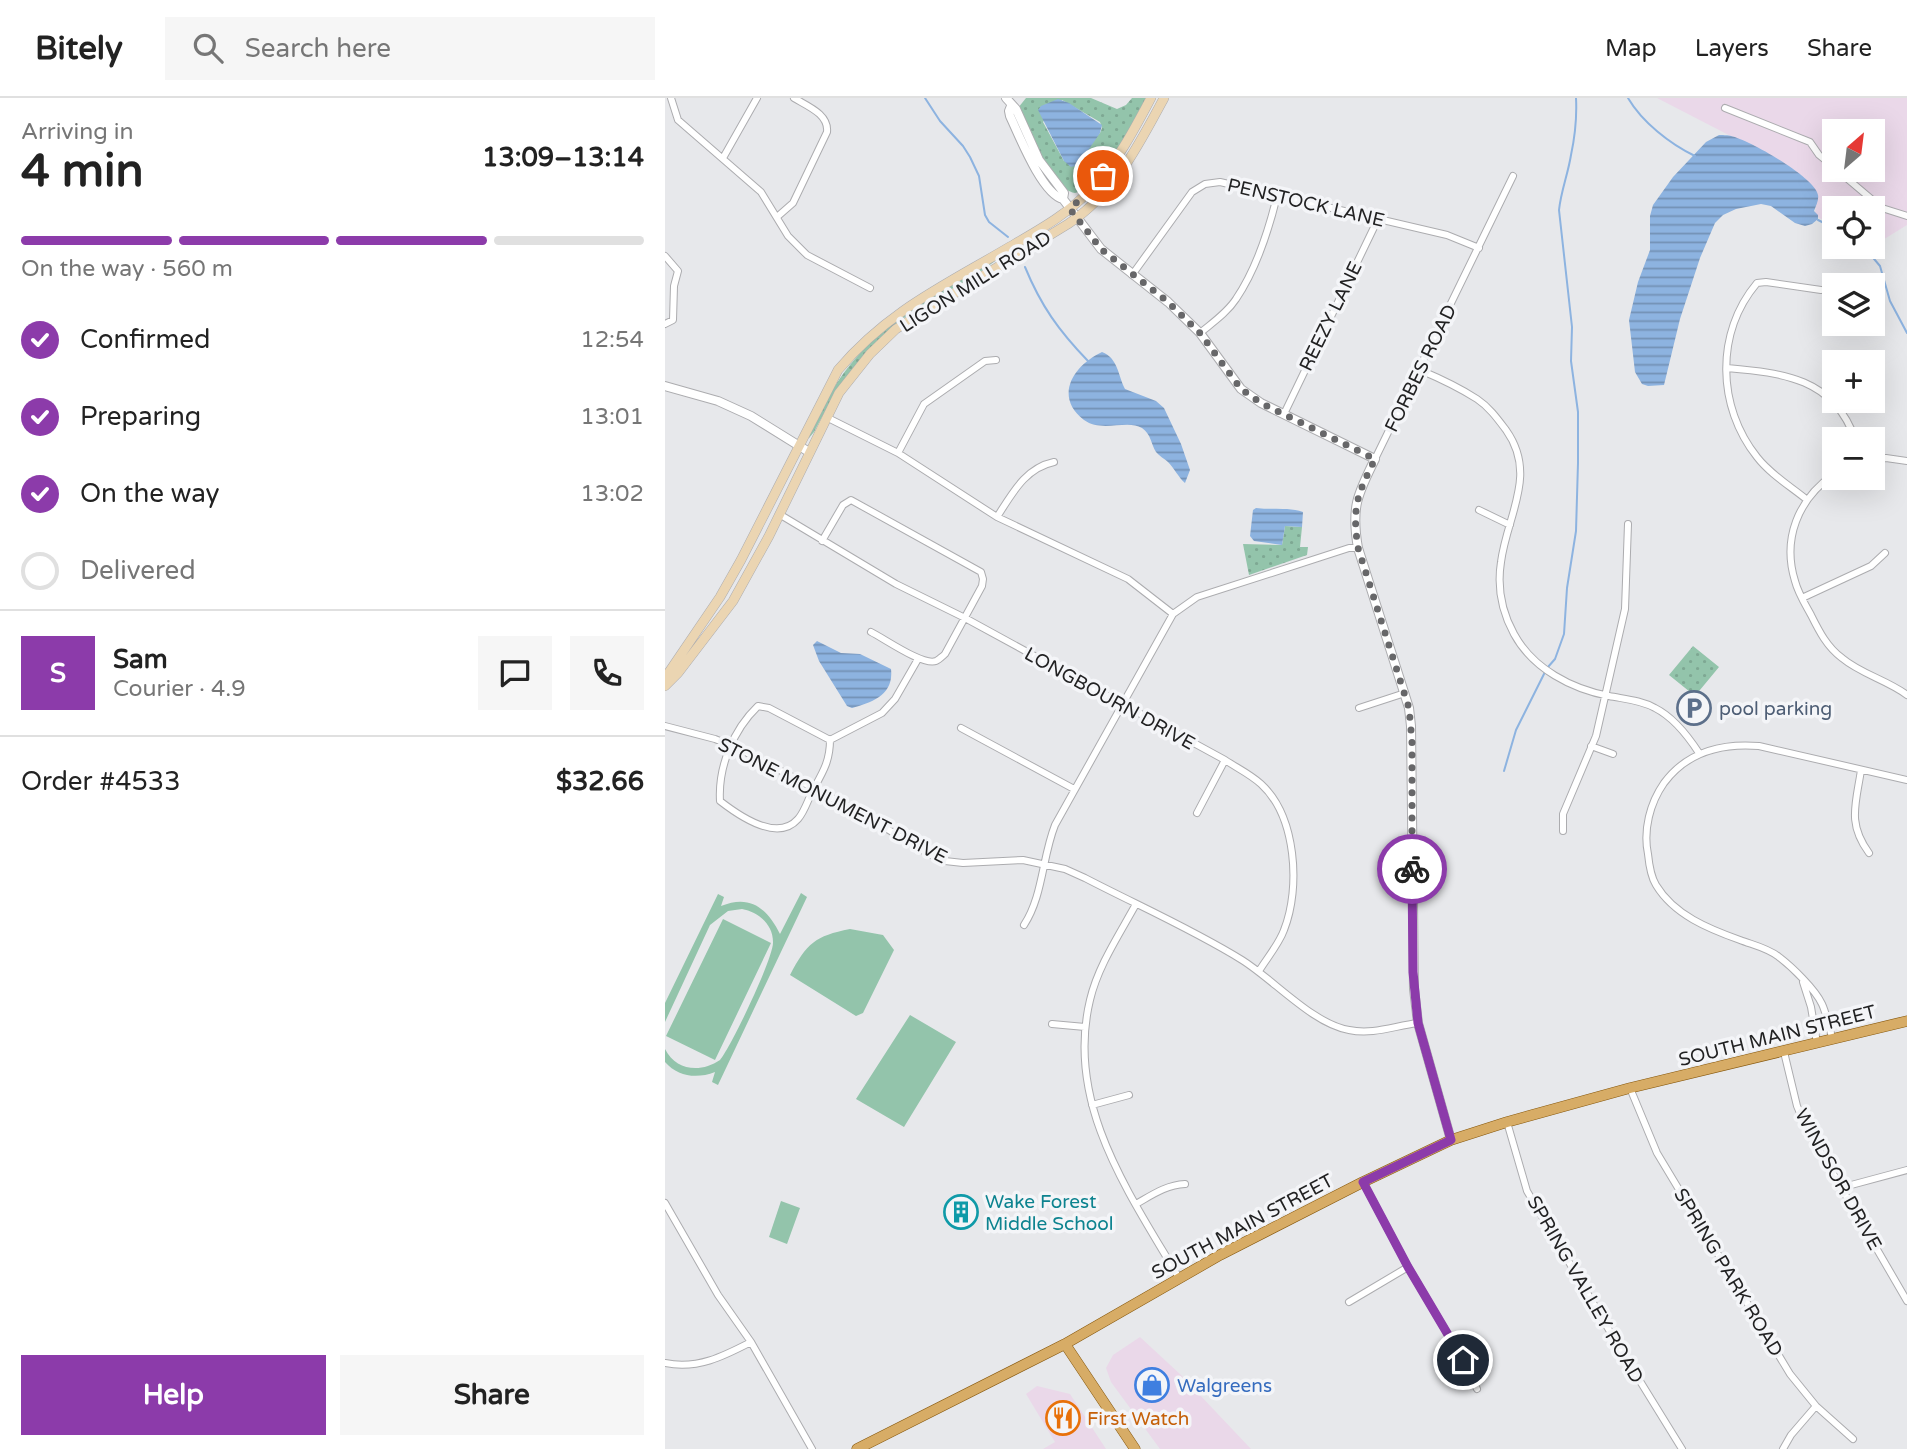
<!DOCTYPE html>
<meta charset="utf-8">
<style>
body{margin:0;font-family:"Varela Round",sans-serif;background:#f6f6f6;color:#222;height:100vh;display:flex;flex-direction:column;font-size:26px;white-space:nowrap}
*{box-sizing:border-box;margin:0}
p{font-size:23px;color:#767676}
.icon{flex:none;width:38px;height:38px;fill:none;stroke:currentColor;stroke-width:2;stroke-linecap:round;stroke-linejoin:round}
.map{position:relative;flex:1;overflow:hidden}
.side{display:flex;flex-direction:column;background:#fff;width:665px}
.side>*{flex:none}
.needle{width:46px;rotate:28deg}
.tools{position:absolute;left:1157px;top:21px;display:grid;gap:14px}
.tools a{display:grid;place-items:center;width:63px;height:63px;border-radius:0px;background:#fff;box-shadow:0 7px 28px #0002;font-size:35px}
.pin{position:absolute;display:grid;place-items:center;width:60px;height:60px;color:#fff;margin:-30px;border:4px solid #fff;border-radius:50%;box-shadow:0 2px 7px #0007}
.courier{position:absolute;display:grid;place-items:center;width:70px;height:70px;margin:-35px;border:5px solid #8c3baa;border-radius:50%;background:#fff;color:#222;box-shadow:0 2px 9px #0007}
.head em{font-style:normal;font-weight:700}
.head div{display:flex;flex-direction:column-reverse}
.head{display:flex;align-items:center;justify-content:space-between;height:119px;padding:0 21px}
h1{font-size:46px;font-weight:700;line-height:52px}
.bar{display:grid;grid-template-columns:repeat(4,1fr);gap:10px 7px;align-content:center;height:84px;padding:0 21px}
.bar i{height:9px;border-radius:5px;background:#e0e0e0}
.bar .current{background:#8c3baa}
.bar p{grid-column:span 4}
.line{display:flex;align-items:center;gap:18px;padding:0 21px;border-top:2px solid #e0e0e0}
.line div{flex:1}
.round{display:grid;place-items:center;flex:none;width:74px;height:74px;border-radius:0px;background:#f6f6f6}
ol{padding:0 21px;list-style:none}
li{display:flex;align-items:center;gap:21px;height:77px}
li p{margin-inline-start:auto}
li .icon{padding:7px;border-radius:50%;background:#8c3baa;color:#fff;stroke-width:4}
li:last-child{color:#767676}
li i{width:38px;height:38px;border:4px solid #e0e0e0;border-radius:50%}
.primary-button{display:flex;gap:14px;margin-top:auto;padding:14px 21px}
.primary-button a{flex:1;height:80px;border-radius:0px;background:#8c3baa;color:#fff;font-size:28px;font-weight:700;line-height:80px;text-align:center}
.primary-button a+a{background:#f6f6f6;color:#222}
header{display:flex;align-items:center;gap:42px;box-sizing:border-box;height:98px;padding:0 35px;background:#fff;border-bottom:2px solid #e0e0e0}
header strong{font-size:33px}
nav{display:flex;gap:38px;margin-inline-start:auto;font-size:24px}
.search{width:490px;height:63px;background:#f6f6f6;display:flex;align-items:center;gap:18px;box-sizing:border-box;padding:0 24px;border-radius:0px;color:#767676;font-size:26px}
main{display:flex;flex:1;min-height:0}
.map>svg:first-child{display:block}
.commercial{fill:#ead8e9;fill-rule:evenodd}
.green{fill:url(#green-dots);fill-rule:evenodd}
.pitch{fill:#93c4ab}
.water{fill:url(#water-rules)}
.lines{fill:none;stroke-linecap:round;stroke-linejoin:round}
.stream{stroke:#8db3e0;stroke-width:2}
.minor-casing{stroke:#acacaf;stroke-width:8}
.tertiary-casing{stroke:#acacaf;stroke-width:10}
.secondary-casing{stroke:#acacaf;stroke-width:10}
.primary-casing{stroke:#86570c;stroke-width:11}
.minor{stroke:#fff;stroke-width:6}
.tertiary{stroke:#fff;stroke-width:8}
.secondary{stroke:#ebd5b2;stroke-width:9}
.primary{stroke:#d7ac66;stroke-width:10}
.done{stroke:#676769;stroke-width:7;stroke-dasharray:0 12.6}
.route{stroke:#8c3baa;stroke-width:9}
.labels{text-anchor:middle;stroke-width:7;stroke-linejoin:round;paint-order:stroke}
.street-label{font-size:19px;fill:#222223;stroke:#f4f5f8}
.service-label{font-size:19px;fill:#4e5e75;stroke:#f4f5f8;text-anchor:start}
.culture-label{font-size:19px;fill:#0d838f;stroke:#f4f5f8;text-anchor:start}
.shop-label{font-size:19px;fill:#366cbe;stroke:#f4f5f8;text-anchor:start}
.food-label{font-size:19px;fill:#c56008;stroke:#f4f5f8;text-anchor:start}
</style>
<header>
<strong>Bitely</strong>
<div class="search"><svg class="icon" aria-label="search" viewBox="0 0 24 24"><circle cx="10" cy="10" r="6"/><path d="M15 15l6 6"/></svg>Search here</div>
<nav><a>Map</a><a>Layers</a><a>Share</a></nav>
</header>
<main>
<section class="side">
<div class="head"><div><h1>4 min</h1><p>Arriving in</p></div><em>13:09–13:14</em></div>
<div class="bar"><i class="current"></i><i class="current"></i><i class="current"></i><i></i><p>On the way · 560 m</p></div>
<ol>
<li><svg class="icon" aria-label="check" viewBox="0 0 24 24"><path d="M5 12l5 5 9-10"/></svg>Confirmed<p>12:54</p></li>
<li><svg class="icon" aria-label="check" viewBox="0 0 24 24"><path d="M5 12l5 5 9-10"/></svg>Preparing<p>13:01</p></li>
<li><svg class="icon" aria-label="check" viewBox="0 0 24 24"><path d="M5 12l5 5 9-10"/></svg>On the way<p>13:02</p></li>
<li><i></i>Delivered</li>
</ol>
<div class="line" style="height:126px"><b class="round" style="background:#8c3baa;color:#fff">S</b><div><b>Sam</b><p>Courier · 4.9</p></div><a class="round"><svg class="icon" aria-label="chat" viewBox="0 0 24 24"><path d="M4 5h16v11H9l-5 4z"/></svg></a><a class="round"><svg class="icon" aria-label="phone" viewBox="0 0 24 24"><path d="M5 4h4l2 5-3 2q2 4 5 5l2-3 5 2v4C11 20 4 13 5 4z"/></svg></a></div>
<div class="line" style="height:91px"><div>Order #4533</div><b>$32.66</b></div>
<div class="primary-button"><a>Help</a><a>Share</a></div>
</section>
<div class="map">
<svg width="1242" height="1351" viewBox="0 0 1242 1351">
<defs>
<pattern id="green-dots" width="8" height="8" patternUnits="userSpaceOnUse" patternTransform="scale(1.75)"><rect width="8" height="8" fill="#93c4ab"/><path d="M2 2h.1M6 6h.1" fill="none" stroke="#7ea893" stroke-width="1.8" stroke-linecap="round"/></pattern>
<pattern id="water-rules" width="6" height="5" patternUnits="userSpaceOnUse" patternTransform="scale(1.75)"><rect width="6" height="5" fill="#8db3e0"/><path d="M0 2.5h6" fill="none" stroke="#7391b5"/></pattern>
</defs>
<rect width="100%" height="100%" fill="#e7e8eb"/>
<path class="commercial" d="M992,0H1242V127L1208,148V110H1169V129L1150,117L1151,107L1137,78L1122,67ZM1169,33H1208V72H1169Z
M475,1239L516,1277L586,1351H495L446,1284L441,1270L448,1257Z
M372,1288L405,1296L441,1351H378L390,1344L361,1296Z"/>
<path class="green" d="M361,0H426L452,11L461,7L467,0H481C469,23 436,90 410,95C385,91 363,31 353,10ZM397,2L435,24L437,30L435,35L399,63L378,24Z
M329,161L330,163C302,185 268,199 239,220C198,250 172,290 149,334L144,340C146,329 154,316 160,306C197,233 262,201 329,161Z
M620,428L637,429L635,449H643L642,457L584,477L578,446L617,447Z
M1028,548L1054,569L1030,598L1004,577Z"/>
<path class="pitch" d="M136,795L142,799L53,987L47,984L50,974C32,981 13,979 0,964V951C11,973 36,975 55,962C66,949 109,859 108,844C108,826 93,814 77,811L63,813L45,827L0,924V905L53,796L59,799L56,808C85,796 102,810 115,836Z
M58,821L106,845L50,962L1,938Z
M185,831L218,837L229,852L198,915L191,918L125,877C142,845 150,838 185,831Z
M245,917L291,944L239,1029L191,1001Z
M116,1103L135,1110L122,1146L104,1139Z"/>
<path class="water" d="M393,1L404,5L437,27L435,35L413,67L406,69L399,63L373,12L376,8Z
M1054,37C1055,37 1065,37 1066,38C1084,42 1150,79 1153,97C1154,102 1151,108 1149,113L1153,117V121L1147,126L1140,128L1130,125L1106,108L1096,106L1071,111L1058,117L1050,125L1035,160L1015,221L999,287L983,288L977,286L970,274L964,222L973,184L985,152V118L988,107L1008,79L1041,44Z
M437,254C453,260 453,277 460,291L491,303L499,310L516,346L525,372L520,385C513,379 510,371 503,364C500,361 494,358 491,354C486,346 486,336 477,330C462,321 437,335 419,322C388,298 409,267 437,254Z
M591,410C607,412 624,409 638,414L637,429L620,428L617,447L589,443L585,438L588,412Z
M152,543L176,555L195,556L226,571C229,597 207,604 187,610L182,608L154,563L148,547Z"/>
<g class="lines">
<path class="stream" d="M260,0L275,23L298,48L305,59L314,78L320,117L324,124L343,139
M963,0C977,24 1005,46 1030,58
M1153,122L1169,130
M1199,149L1215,168L1225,203L1242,235
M360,169C376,208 394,233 423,263
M883,569L890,561L899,536L902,490L911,433L913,365V314L906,263L907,229L894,112C896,93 903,76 906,57C910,38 912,19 911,0
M839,673L851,632L880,574"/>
<g class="minor-casing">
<path id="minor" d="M6,0L13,22L96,94L123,138L142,157L205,190
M1060,10L1145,44L1154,57L1169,69
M58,60L92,0
M1172,72L1217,110L1242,118
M112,119L128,105L162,34C164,16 142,8 129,0
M0,158L13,173L9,188L8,222L0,226
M467,177L527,94L540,86L555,84L782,137L814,150
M535,235C547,225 562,215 571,201C590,173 604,131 612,98
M1062,270C1118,275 1169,280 1190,341
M755,272C774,280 795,290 812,301C824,309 832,320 841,332C873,377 842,417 836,464C832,489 837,514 849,536C868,571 907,591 944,598C959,601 976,602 990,610C1008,619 1023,638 1034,655
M619,316L713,121
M161,319L233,355L332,419L463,481L508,516
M233,355L259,306L320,263L331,262
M710,361L848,78
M1208,361L1221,360L1242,363
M1169,376C1133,401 1117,441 1130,483C1133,495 1140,506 1146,517C1154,533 1162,549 1177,560C1196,576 1222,582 1242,597
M1141,401C1125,388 1105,376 1092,359C1052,309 1050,235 1092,185L1101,184L1156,192
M814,412L845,427
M114,416L231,486L300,520L560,662C572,670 585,676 596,686C631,718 636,789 619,832C614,846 602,860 594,873
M332,419C347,396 360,370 389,364
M157,443L178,407L186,402L316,474L318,481L317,488L280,556C279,557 272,563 271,563C258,568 220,541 206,534
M1137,500L1206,468L1220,455
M694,610L740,595
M0,628L50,641L75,651L197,716L264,756L280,763L298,765L358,762L400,771L420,780C472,807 527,831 577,862C609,882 648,926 684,932C708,937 729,928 753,925
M296,630L409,691
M165,642L104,610L93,608C68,632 53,669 55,703C73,717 112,745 133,721C140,713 143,701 148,692C158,674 165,663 165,642L217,615L230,601L253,561
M926,648L948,656
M1196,672C1191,706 1182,725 1204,755
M532,715L560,662
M898,733V716L931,638L960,511L963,426
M471,806C454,837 433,868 425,902C400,1006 464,1095 514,1180
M359,827C378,798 377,760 390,727L508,516L532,499L650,461L684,450H693
M1138,884L1146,909L1152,945
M387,926L420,929
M1168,942C1164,930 1162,917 1157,906C1150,891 1127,869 1114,859C1103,850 1088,847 1075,842C1044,831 1009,817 991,787C986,779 984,766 983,756C978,732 985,705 999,685C1022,654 1057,645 1094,648L1242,682
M1119,954L1132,1008L1141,1029L1242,1203
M965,990L992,1055L1125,1276L1151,1308L1188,1341
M427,1007L464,997
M842,1024L862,1093L957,1254L1017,1351
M698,1084L743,1169L798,1262L812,1291
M1175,1090L1242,1072
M0,1105L53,1197L86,1244L147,1351
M471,1106C487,1097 501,1087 520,1086
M684,1204L743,1169
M0,1265C32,1272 59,1258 86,1244
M1118,1351L1126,1337L1151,1308"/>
</g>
<g class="tertiary-casing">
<path id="tertiary" d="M341,0L351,11L374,62L399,95L398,101L436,151L503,204L535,235L576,291L596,305L710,361C692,397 686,410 693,450L744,610L746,628L749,891L753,925L786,1042
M346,8L344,13L345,18C354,37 377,96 398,101
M0,288L53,303L86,318L144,354"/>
</g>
<g class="secondary-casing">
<path id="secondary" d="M0,580L55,499L76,462L173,272C222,214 278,188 341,151C372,133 404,116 428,89C453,63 469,32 486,0
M0,588L13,575L68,503L104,438L174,295L205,256L231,231L403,126C450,95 473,48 499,0"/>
</g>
<g class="primary-casing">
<path id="primary" d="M400,1246L470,1351
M192,1351L400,1246L555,1157L698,1084L786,1042L842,1024L965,990L1242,923"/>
</g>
<use href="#minor" class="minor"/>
<use href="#tertiary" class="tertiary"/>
<use href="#secondary" class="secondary"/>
<use href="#primary" class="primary"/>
</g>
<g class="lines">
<path class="done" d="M438,78L405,111L436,151L503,204L535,235L576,291L596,305L710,361C692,397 687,409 693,450L744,610L747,643V771"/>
<path class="route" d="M747,771L748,874L753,925L786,1042L698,1084L743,1169L798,1262"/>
</g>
<defs>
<g id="parking-ring" transform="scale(1.75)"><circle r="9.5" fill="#f4f5f8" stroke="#5c6f8a" stroke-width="1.5"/><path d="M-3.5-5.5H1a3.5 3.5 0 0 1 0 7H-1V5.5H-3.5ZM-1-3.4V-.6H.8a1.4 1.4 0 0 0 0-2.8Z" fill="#5c6f8a"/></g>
<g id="building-ring" transform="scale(1.75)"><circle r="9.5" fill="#f4f5f8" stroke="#0f9aa8" stroke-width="1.5"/><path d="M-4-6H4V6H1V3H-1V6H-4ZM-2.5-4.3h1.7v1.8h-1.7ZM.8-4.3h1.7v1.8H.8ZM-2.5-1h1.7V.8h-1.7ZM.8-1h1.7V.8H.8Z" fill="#0f9aa8"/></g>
<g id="shop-ring" transform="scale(1.75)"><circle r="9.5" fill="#f4f5f8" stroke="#3f7fe0" stroke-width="1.5"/><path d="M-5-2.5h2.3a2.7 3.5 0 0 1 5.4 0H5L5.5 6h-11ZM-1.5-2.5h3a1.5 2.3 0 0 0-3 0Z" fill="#3f7fe0"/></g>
<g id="restaurant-ring" transform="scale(1.75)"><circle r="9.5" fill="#f4f5f8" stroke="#e8710a" stroke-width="1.5"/><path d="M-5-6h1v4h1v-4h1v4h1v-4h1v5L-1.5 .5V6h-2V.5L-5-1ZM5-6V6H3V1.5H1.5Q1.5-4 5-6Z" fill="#e8710a"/></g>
</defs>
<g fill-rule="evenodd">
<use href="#parking-ring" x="1029" y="610"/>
<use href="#building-ring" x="296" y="1114"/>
<use href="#shop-ring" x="487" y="1287"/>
<use href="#restaurant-ring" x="398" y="1320"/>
</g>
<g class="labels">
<g class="street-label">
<text transform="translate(641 104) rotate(13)" y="7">PENSTOCK LANE</text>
<text transform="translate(310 183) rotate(-32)" y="7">LIGON MILL ROAD</text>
<text transform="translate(665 218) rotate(-64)" y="7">REEZY LANE</text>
<text transform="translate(755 270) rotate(-64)" y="7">FORBES ROAD</text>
<text transform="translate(445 600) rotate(29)" y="7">LONGBOURN DRIVE</text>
<text transform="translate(168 702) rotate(27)" y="7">STONE MONUMENT DRIVE</text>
<text transform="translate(1112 937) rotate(-14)" y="7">SOUTH MAIN STREET</text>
<text transform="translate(1174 1081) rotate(61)" y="7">WINDSOR DRIVE</text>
<text transform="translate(577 1128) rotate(-28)" y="7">SOUTH MAIN STREET</text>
<text transform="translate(1064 1174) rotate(59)" y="7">SPRING PARK ROAD</text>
<text transform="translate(921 1191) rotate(60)" y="7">SPRING VALLEY ROAD</text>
</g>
<g class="service-label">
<text x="1054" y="617">pool parking</text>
</g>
<g class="culture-label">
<text x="320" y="1110">Wake Forest<tspan x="320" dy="22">Middle School</tspan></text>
</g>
<g class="shop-label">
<text x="512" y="1294">Walgreens</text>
</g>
<g class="food-label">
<text x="422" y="1327">First Watch</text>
</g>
</g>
</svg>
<div class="tools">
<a><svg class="needle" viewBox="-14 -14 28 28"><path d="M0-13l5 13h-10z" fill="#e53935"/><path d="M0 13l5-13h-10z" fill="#767676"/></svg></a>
<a><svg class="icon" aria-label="locate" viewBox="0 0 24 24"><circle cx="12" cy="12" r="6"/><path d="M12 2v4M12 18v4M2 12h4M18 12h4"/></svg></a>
<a><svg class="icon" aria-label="layers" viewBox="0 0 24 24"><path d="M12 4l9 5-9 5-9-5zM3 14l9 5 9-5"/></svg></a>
<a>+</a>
<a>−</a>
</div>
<div class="pin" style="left:438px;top:78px;background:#ea580c"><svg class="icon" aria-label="bag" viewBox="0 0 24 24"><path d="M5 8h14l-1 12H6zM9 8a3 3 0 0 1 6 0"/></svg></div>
<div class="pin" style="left:798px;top:1262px;background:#1f2937"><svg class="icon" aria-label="home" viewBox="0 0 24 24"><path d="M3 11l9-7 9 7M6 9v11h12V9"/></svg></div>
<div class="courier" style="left:747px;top:771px"><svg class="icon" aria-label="bike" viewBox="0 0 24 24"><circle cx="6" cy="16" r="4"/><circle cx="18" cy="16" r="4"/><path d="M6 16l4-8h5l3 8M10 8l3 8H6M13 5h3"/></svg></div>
</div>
</main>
